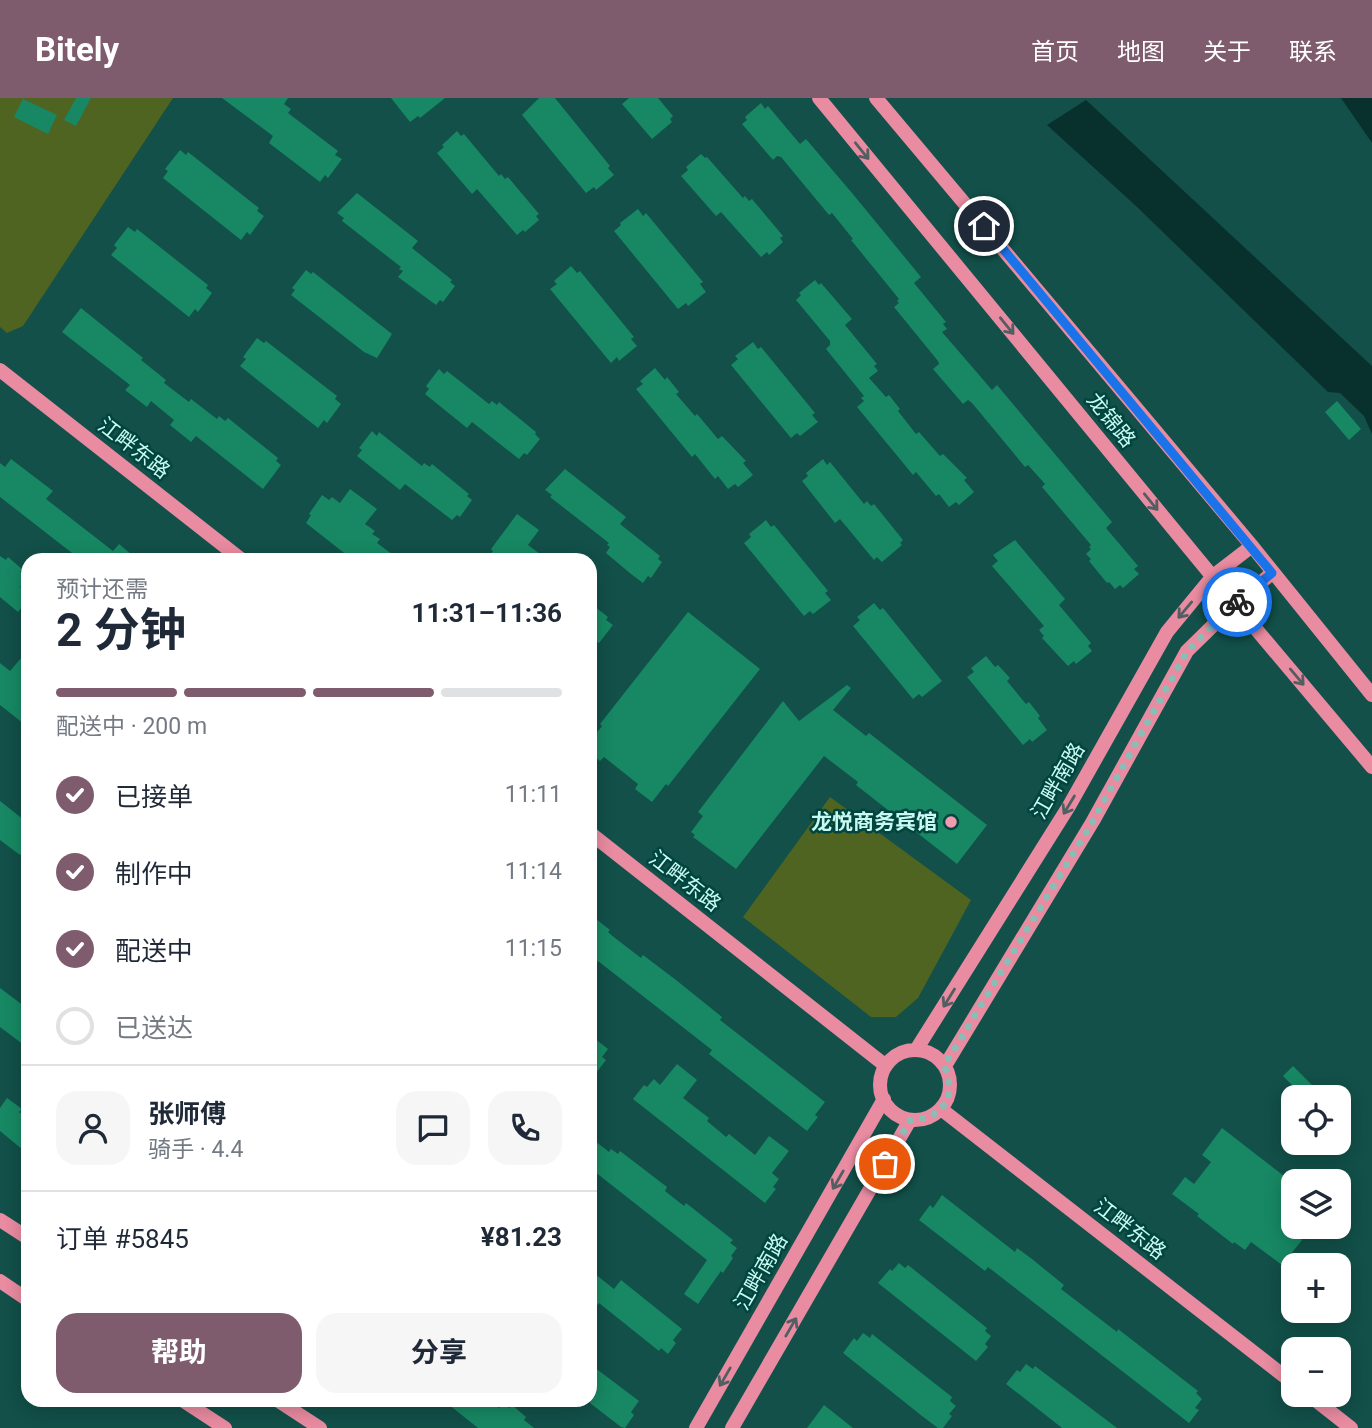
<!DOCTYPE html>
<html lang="zh">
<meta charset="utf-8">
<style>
body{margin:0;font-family:Roboto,"Noto Sans SC",sans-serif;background:#f6f6f7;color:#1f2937;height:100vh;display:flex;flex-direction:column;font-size:26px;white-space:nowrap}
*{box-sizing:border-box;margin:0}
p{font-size:23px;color:#747a83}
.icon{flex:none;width:38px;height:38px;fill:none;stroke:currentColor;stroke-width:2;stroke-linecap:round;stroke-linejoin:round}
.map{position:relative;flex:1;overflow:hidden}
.panel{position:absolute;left:21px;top:455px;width:576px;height:854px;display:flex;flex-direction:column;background:#fff;border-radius:21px;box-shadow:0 4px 18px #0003}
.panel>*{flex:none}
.buttons{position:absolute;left:1281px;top:987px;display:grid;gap:14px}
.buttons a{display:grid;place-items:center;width:70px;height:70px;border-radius:14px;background:#fff;box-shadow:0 4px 18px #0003;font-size:35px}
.pin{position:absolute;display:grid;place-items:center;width:60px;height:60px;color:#fff;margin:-30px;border:4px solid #fff;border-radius:50%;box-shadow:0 2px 7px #0007}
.courier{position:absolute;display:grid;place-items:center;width:70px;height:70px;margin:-35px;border:5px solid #1a73e8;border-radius:50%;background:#fff;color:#222;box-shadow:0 2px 9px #0007}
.head em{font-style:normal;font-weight:700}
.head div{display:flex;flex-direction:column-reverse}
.head{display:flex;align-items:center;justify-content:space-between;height:119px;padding:0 35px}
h1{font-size:46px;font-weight:700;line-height:52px}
.bar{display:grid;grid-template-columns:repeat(4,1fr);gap:10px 7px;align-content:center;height:84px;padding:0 35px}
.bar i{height:9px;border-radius:5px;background:#e0e1e3}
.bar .active{background:#7e5c6d}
.bar p{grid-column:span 4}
.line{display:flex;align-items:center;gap:18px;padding:0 35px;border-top:2px solid #e0e1e3}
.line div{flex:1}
.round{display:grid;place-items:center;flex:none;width:74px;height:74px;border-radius:21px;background:#f6f6f7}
ol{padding:0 35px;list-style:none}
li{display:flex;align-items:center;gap:21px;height:77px}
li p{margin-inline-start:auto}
li .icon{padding:7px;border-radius:50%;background:#7e5c6d;color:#fff;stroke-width:4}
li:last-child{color:#747a83}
li i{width:38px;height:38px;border:4px solid #e0e1e3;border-radius:50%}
.cta{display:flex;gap:14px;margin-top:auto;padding:14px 35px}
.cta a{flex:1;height:80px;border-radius:21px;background:#7e5c6d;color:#fff;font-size:28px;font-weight:700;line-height:80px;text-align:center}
.cta a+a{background:#f6f6f7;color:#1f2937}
header{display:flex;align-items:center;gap:42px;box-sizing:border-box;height:98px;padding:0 35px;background:#7e5c6d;color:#fff}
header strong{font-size:33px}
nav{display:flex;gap:38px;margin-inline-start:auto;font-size:24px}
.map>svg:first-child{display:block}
.green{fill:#4f6421}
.water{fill:#08312d}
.building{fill:#178863}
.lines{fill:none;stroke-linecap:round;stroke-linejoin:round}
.secondary{stroke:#e98ba1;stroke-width:14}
.oneway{stroke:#525e61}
.done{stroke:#89beb7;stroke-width:7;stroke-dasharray:0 12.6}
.route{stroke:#1a73e8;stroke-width:9}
.poi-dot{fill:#f29aae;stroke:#01453f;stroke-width:2.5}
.labels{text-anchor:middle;stroke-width:5;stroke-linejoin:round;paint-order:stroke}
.street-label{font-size:21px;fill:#c9faf2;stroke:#01453f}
.poi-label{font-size:21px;font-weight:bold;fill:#c9faf2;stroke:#01453f;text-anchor:end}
</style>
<header>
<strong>Bitely</strong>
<nav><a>首页</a><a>地图</a><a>关于</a><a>联系</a></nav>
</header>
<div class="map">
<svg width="1372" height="1330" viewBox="0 0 1372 1330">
<rect width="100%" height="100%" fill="#125049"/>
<path class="green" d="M0,0H173L23,228L7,235L0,229Z
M830,699L971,802L918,900L896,919H871L743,819Z"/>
<path class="water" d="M1341,0H1372V45Z
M1086,2L1372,268V336L1364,318L1340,295L1328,294L1136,108L1047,27Z"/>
<path class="building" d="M76,0H91L76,28L64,22Z
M222,0H288L284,6L291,11L288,15L338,53L335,57L342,61L328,80L325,77L320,84L269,45L273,38Z
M391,0H445L420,20L418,18L410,24Z
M539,0H555L610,68L608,70L614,77L596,92L594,89L586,95L522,17Z
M629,0H658L673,18L670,21L672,24L652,41L622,6Z
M23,1L57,17L48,36L14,19Z
M761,5L765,11L768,8L800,46L806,41L852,95L921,179L914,185L946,224L943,226L947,231L942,234L992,292L997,287L1112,424L1106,430L1138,468L1134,471L1139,476L1123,490L1120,487L1115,491L1109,484L1107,485L1089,463L1091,461L1086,456L1091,451L1089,449L1091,447L1042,389L1045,386L1028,367L1025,369L972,305L968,302L963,306L933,271L939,266L938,263L894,209L899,205L897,203L899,201L851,142L853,141L832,115L829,117L781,59L777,58L773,62L742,26L747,22L745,19Z
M457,33L461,38L464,36L499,78L501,76L505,81L508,79L539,116L536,118L539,122L525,134L523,132L517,137L477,91L472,96L437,55L444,49L442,47Z
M180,52L186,57L188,54L259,110L257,113L264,118L250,137L247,134L241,142L163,80L168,73L165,71Z
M701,56L705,60L707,59L743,100L745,98L749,103L752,101L783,138L780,140L783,144L769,157L767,154L761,159L721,114L716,118L681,78L688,72L686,69Z
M357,95L418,143L412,150L452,182L450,184L455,188L443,204L440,202L436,207L398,179L403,173L399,171L401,169L342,123L344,120L337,115Z
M638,111L643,118L646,115L703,184L700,186L706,194L688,208L686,205L678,211L614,133L621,127L620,125Z
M128,129L135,134L137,131L208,187L206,190L212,195L198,214L195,211L189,219L111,157L117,150L114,147Z
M571,168L577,175L580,173L634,239L631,241L637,248L619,263L617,259L611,265L550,191L557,186L554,183Z
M306,172L311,176L313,174L392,236L377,260L364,254L291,197L295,192L292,190Z
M815,182L819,187L821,185L852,221L845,227L877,266L874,268L878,273L869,280L886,299L889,297L900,311L898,313L916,336L919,334L940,358L943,356L967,380L964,382L974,394L959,407L956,404L949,409L939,396L936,398L916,374L913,377L857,309L864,303L861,300L864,298L826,251L830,247V243L796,202L801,197L799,195Z
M81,210L143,260L141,262L166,282L164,285L189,304L191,301L217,321L219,318L225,323L228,320L278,360L276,363L281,367L263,391L196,338L191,344L170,327L174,322L151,303L147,309L125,292L130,287L62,234Z
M257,240L264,245L266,243L337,298L335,301L341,306L327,325L324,322L318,330L240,268L246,261L243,259Z
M753,244L758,251L761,249L815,315L812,317L818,324L800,338L797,335L791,340L731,267L738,261L735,258Z
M655,270L665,282L667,279L679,294L676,296L695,318L697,316L718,341L722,338L746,363L743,365L753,377L738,389L735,386L728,391L718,378L715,381L695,356L692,359L636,291L643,286L640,283Z
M439,271L444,276L447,273L489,306L492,303L497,307L499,304L536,334L535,336L540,341L527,357L524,355L519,361L472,324L467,330L425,296L429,291L426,288Z
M1337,303L1361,331L1349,342L1325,314Z
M372,333L377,338L379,334L422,368L424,365L430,369L432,366L469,396L467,398L472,402L460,419L457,417L452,422L405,386L400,392L357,358L362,352L359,350Z
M11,361L53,393L46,401L113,453L119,446L138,462H81L0,399V365L5,369Z
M823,361L827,367L830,364L864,406L867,403L871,408L874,406L903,442L900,445L902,447L882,464L877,459L874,462L840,421L835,425L802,383L808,378L806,375Z
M565,371L626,419L620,426L660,458L658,461L662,464L651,480L648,478L643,485L631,476L606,455L610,449L607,447L609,445L550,399L552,397L545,392Z
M350,391L377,411L365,426L375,433L372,436L380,441L377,445L400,462H353L306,425L311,417L309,416L322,397L329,402L332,399L340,405Z
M517,416L539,432L528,447L548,462H487L493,453L491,451Z
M766,422L771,429L774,427L828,493L825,495L831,502L813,516L810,513L804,518L744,445L751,439L749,436Z
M1015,442L1065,501L1059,507L1091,545L1088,548L1092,553L1076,566L1074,563L1068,568L1042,540L1044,538L1039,532L1044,528L992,468L998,463L993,457Z
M0,458L6,462L8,459L22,471L20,474L27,480L20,489L28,496V501L18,514L0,499Z
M590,505L608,519L606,522L613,527L599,545L590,538Z
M874,505L880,512L883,510L942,583L922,599L919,596L913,601L853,528L860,522L857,519Z
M688,514L760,571L668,688L666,686L652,704L635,691L638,686L604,659L600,663L590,655V643L602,628L600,626Z
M28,552V629L0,607V565L10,573Z
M986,558L995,569L998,567L1010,580L1007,583L1026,606L1029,604L1040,618L1038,620L1047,632L1032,644L1030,641L1023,647L967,579L974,574L971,570Z
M847,587L851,590L833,612L866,638L869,635L987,727L957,766L856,687L858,684L824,658L736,771L693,739L695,737L691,734L703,718L698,714L783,603L799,623Z
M0,703L28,725V746L20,757L0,742Z
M596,821L610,832L608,834L615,840L641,860L643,857L676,882L722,919L720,922L825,1004L815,1017L818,1019L807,1033L709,956L712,952L598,863L590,874V829Z
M0,890L28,911V950L0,929Z
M590,937L608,951L602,959L606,962L590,983Z
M677,966L697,982L683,1000L709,1020L707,1023L726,1039L729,1036L755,1057L769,1038L789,1053L772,1075L779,1081L773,1089L776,1091L765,1105L633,1001L644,987L647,989L654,981L660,987Z
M1293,968L1324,999H1304L1283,978Z
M7,1000L22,1011L19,1014L28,1021V1056L0,1033V1010Z
M1222,1030L1293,1085V1123L1288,1131L1302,1142L1282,1167L1251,1144L1245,1152L1234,1144L1233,1146L1197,1118L1199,1116L1172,1096L1185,1079L1194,1086L1211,1064L1202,1057Z
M590,1039L609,1054L611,1051L618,1056L620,1053L667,1089L665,1093L684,1108L686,1105L733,1142L730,1145L737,1150L731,1158L733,1160L723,1175L721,1173L698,1206L684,1196L707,1162L590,1070Z
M942,1097L1015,1154L1017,1150L1032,1161L1064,1187L1061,1191L1117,1234L1118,1231L1198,1293L1196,1295L1202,1301L1195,1310L1199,1312L1189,1325L988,1169L985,1173L919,1122L930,1107L933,1110Z
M899,1165L905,1170L908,1167L987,1230L985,1233L991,1238L985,1246L988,1249L976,1263L878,1185L890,1171L892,1173Z
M590,1172L614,1191L621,1182L682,1231L673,1242L676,1245L668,1256L661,1250L659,1253L599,1205L598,1207L590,1201Z
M863,1235L870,1240L872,1236L952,1299L950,1303L956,1308L949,1316L952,1318L943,1330H938L922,1318L843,1255L854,1240L857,1243Z
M590,1266L639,1303L631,1314L634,1317L625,1330L621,1329L590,1305Z
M1026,1266L1033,1271L1035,1268L1117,1330H1062L1006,1286L1017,1272L1020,1274Z
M443,1302H489L499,1310L503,1305L509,1310L512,1307L526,1319L524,1322L534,1330H478Z
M824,1307L853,1330H807Z"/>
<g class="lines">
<path class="secondary" d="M819,0L1235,506L1372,669
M876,0L1252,448L1372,597
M0,272L242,462
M590,735L886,968
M916,952L1069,708L1167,534L1213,478L1252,448
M880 987a35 35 0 1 1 70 0a35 35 0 1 1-70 0Z
M945,968L1093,723L1187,553L1235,506L1272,475
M941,1011L1293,1285
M0,1122L28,1140
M0,1183L28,1202
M1309,1297L1351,1330
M182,1302L225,1330
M277,1302L320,1330
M696,1330L884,1001
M732,1330L910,1022"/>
</g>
<defs><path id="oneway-shaft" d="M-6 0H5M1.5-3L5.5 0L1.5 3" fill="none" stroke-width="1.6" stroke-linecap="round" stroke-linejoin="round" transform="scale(1.75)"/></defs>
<g class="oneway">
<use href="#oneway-shaft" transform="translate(862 53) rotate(51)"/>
<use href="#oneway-shaft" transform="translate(1007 228) rotate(51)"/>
<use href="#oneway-shaft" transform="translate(1151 404) rotate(51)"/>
<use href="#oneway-shaft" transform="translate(1185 512) rotate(130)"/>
<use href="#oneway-shaft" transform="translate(1297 579) rotate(50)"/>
<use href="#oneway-shaft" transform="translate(1069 707) rotate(121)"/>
<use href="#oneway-shaft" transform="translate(949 900) rotate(122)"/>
<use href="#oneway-shaft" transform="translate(838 1082) rotate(120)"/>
<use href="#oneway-shaft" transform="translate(791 1229) rotate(-60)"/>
<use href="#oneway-shaft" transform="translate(725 1279) rotate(120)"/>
</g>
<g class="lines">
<path class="done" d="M885,1066L910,1022C943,1021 958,998 944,968L1093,723L1187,553L1237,504"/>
<path class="route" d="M984,128L1272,475L1237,504"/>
</g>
<circle class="poi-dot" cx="951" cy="724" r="7"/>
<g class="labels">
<g class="street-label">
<text transform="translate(1111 322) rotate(51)" y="7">龙锦路</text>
<text transform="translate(134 350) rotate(38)" y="7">江畔东路</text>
<text transform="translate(1058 683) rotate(-60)" y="7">江畔南路</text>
<text transform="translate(685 783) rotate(38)" y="7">江畔东路</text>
<text transform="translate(1130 1131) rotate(38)" y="7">江畔东路</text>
<text transform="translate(761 1174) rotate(-60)" y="7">江畔南路</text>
</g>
<g class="poi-label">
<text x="937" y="731">龙悦商务宾馆</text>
</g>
</g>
</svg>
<div class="buttons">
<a><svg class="icon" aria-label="locate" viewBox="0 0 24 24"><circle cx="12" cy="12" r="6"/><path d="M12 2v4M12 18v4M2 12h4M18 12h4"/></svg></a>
<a><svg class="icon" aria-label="layers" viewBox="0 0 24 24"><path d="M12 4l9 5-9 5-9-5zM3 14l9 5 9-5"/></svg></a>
<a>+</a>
<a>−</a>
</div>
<div class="pin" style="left:885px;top:1066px;background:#ea580c"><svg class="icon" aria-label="bag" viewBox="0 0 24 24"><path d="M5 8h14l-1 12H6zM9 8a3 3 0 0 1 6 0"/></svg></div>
<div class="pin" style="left:984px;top:128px;background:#1f2937"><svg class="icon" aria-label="home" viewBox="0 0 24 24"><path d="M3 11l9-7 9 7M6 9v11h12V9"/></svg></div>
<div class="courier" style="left:1237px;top:504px"><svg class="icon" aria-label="bike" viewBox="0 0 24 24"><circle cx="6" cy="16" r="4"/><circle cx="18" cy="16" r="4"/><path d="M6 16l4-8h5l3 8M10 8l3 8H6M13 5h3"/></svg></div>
<section class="panel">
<div class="head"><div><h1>2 分钟</h1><p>预计还需</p></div><em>11:31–11:36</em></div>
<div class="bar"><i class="active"></i><i class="active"></i><i class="active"></i><i></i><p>配送中 · 200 m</p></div>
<ol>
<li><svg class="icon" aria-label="check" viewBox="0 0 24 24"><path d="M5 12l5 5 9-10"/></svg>已接单<p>11:11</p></li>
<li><svg class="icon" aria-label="check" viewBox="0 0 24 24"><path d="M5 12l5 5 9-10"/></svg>制作中<p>11:14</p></li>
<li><svg class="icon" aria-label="check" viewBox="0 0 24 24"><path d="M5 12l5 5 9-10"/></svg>配送中<p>11:15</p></li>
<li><i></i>已送达</li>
</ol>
<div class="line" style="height:126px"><a class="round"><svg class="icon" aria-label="person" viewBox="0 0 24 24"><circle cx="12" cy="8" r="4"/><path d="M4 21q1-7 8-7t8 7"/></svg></a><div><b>张师傅</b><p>骑手 · 4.4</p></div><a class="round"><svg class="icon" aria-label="chat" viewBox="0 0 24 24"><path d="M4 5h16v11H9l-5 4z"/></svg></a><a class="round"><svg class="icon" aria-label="phone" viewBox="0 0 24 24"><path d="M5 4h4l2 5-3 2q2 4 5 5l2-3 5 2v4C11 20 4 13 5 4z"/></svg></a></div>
<div class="line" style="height:91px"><div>订单 #5845</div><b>¥81.23</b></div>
<div class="cta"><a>帮助</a><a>分享</a></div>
</section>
</div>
